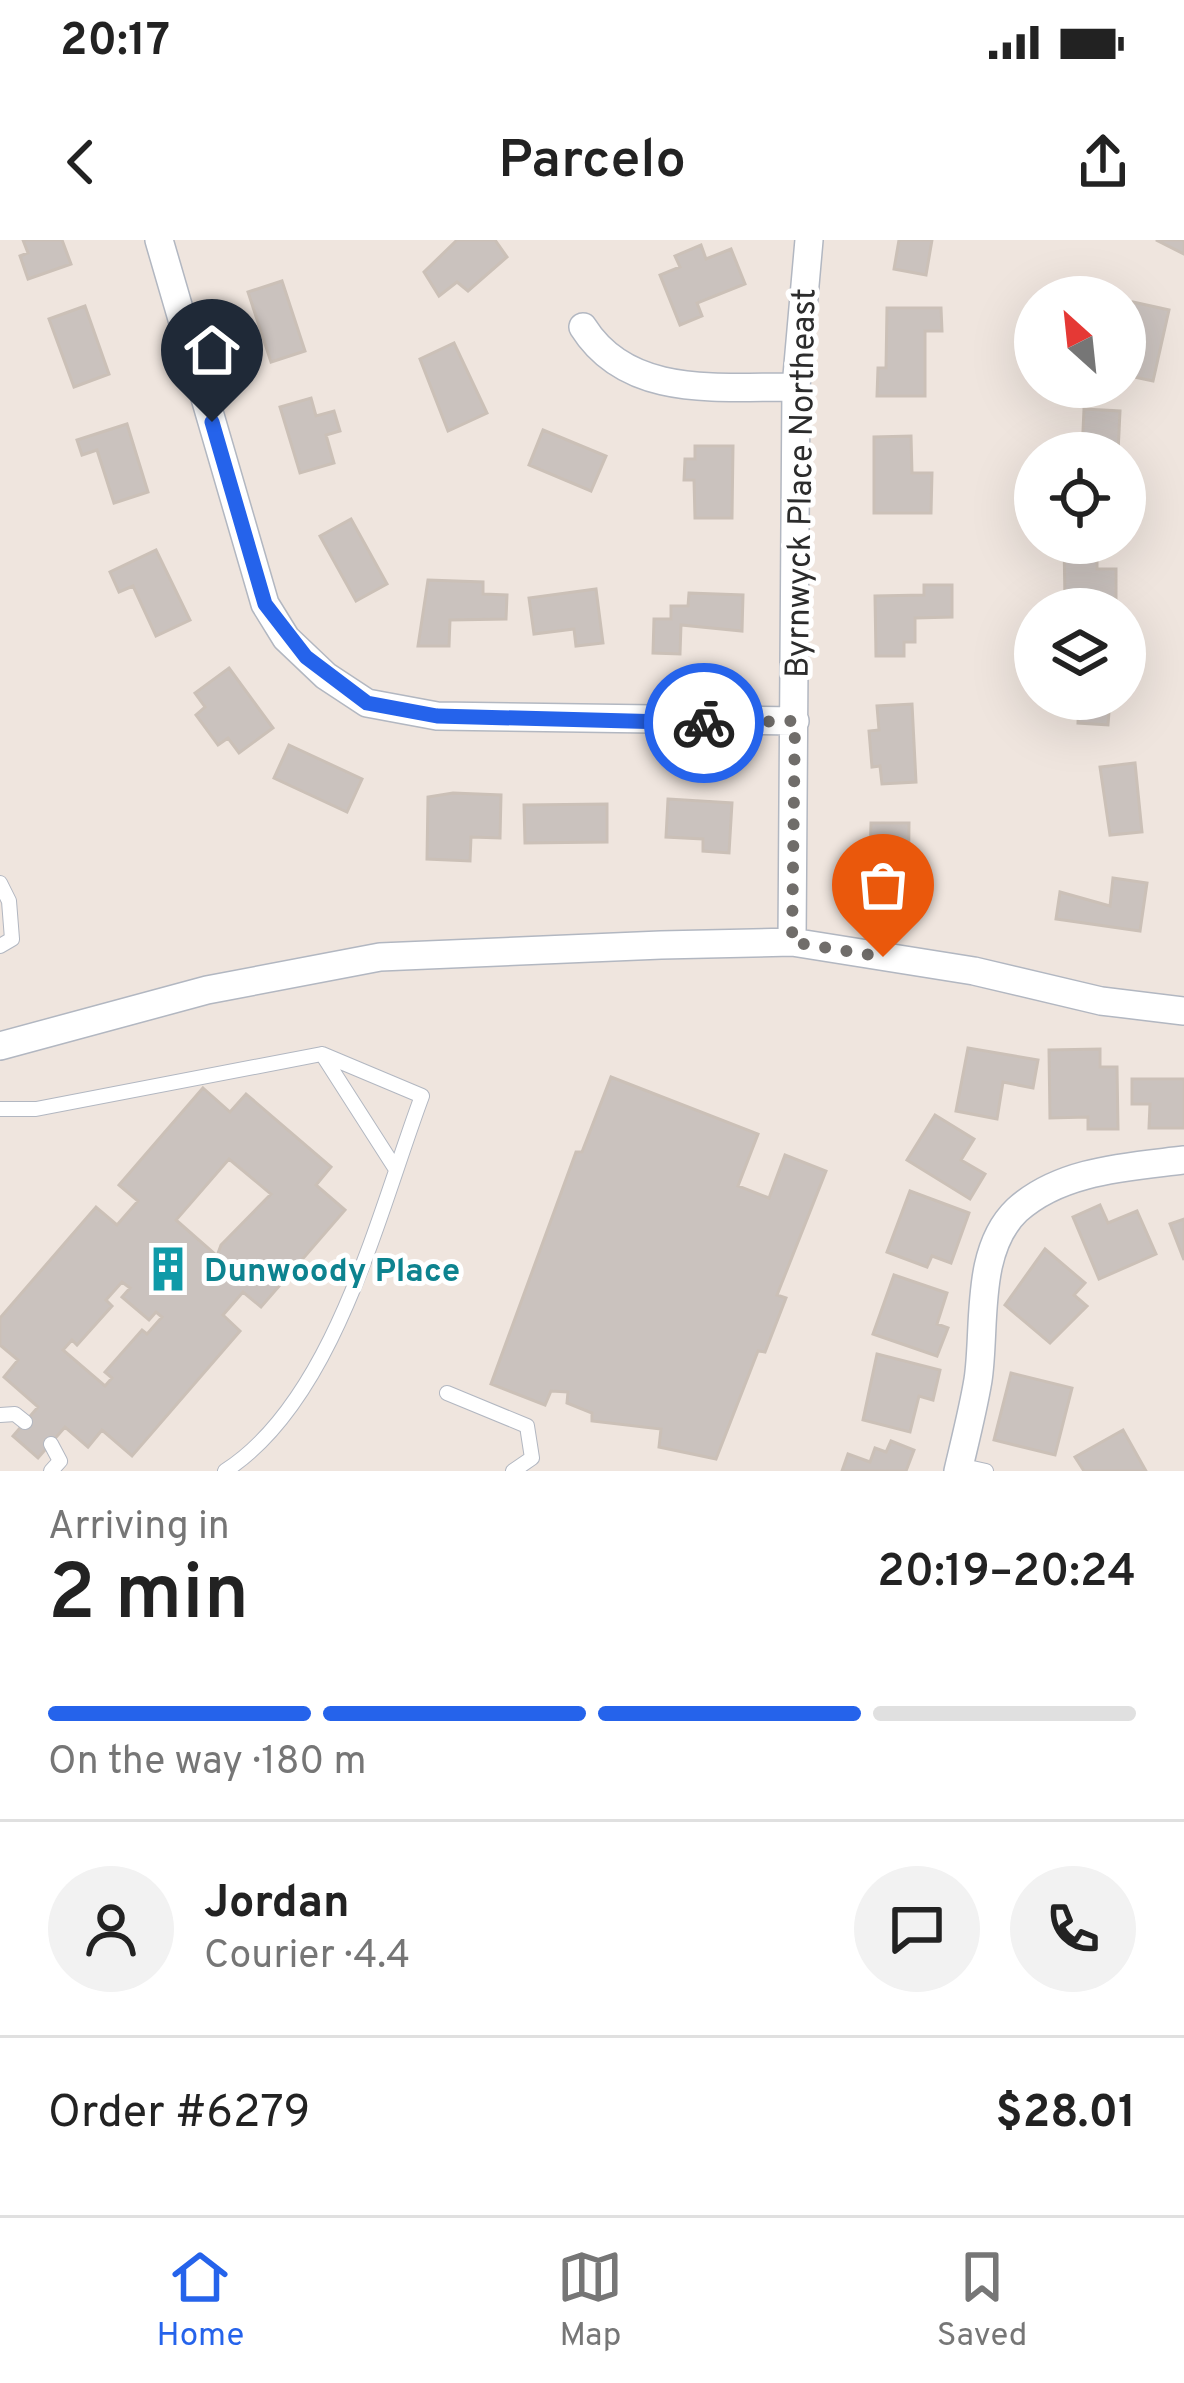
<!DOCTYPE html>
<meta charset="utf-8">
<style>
body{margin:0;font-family:Overpass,sans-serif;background:#f2f2f2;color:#222;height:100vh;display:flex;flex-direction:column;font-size:45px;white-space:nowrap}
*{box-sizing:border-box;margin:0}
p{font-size:39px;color:#767676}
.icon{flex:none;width:66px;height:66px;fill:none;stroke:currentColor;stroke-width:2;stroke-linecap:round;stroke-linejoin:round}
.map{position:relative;height:1231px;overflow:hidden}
.sheet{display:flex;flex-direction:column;background:#fff;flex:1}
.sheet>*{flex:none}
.needle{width:78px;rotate:333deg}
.buttons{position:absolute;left:1014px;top:36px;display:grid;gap:24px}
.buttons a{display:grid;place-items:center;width:132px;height:132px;border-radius:50%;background:#fff;box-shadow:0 12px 48px #0002;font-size:60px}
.pin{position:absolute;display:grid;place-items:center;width:102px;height:102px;color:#fff;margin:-123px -51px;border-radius:50% 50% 50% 0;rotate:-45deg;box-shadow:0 0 12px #0007}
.pin .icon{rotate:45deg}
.courier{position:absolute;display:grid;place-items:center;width:120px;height:120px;margin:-60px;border:9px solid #2563eb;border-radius:50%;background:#fff;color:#222;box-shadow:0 3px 15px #0007}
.headline em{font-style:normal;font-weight:600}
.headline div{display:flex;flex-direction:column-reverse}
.headline{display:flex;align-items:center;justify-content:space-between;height:204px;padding:0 48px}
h1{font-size:78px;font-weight:600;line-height:90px}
.bar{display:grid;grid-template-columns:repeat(4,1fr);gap:18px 12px;align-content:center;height:144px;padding:0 48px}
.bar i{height:15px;border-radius:9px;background:#e0e0e0}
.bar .active{background:#2563eb}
.bar p{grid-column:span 4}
.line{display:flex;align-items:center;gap:30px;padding:0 48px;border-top:3px solid #e0e0e0}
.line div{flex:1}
.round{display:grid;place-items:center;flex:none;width:126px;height:126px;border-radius:63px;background:#f2f2f2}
.status{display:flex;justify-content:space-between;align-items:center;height:84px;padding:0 60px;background:#fff;direction:ltr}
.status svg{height:33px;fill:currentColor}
header{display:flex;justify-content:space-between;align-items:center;height:156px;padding:0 48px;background:#fff;font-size:54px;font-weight:600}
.dock{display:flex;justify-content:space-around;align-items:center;height:168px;border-top:3px solid #e0e0e0;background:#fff;font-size:33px;color:#767676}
.dock a{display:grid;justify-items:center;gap:6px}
.dock .active{color:#2563eb}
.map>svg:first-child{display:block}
.building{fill:#cac2be;stroke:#cbc0b7;stroke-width:3;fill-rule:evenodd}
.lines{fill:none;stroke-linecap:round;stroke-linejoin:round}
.service-casing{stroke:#b2b7c1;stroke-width:16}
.minor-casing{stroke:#b2b7c1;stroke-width:30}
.service{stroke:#fff;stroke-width:14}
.minor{stroke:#fff;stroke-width:27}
.done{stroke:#706d6a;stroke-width:12;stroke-dasharray:0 21.6}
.route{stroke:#2563eb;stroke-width:15}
.labels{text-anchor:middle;stroke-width:10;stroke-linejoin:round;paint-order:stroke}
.street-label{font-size:33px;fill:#2c2c2c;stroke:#fff}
.culture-label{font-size:33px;font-weight:bold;fill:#0d838f;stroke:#fff;text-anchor:start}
</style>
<div class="status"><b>20:17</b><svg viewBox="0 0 49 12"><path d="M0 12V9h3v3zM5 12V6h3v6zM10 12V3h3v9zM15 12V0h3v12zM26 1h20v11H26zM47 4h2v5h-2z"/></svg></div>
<header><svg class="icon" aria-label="back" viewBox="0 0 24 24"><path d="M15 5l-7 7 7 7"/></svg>Parcelo<svg class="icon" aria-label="share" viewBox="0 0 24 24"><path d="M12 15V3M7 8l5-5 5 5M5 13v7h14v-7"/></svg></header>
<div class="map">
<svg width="1184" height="1231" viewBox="0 0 1184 1231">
<rect width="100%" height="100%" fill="#efe5de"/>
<path class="building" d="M23,0H62L71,24L28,39L20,16L28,13Z
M457,0H495L507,17L468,51L457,42L439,56L424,32Z
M899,0H932L926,35L894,29Z
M1156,0H1184V14Z
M701,5L706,19L731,9L745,44L697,63L702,76L680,85L660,35L680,27L675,16Z
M282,41L305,111L271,122L248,52Z
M1133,62L1169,70L1153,141L1125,135Z
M85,66L109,134L74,147L49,79Z
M887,68H941L942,91H925V156H877L878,128H886Z
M454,103L487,173L448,191L420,119Z
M311,158L316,176L334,171L340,191L326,195L334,223L300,233L280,167Z
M1084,169L1120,171L1118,213H1082Z
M127,184L148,252L114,263L97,210L82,215L77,200Z
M543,190L606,216L591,251L529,225Z
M911,196L912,233H932L931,273H874V197Z
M695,206H733L732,278H695L694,240H684L685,219H695Z
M351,279L387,344L356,361L320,296Z
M1064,303H1097V329H1116V369H1075V359H1065Z
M156,310L190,380L156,396L133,346L119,352L110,332Z
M428,340L483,342V354L507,355L506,379L450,380L449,406H418Z
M924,345H952V377L915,378V402H904V416H876L875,356L924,355Z
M596,349L603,403L576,406L574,389L534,394L529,358Z
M689,353L743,355L742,391L681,385L680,414L653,413L654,379H671V366H688Z
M229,428L273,488L239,513L228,498L218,505L196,475L205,467L195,453Z
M1079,459H1110L1108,485L1078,483Z
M912,464L916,542L882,544L880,526L872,527L869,491L879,490L877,466Z
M289,505L362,539L347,572L274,538Z
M1135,523L1142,592L1110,595L1100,527Z
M453,553L501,555L500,598L471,597L470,621L427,619L428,557Z
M668,559L732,563L729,613L703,611V599L666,597Z
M607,564V602L525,603L524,565Z
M871,583H909L908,661H869Z
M1113,638L1147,643L1140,691L1056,679L1060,652L1110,666Z
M968,808L1038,820L1033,848L1003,842L997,879L956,871Z
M1100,809V827H1117L1118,889H1088V877L1050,878L1049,810Z
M611,837L758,894L738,946L769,958L785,915L826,931L777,1055L786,1058L765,1112L758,1111L716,1219L659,1207L661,1189L592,1181V1173L567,1163L568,1152L551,1151L545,1165L491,1144L576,912H582Z
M1132,839H1184V888H1149L1150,864H1132Z
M203,848L230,872L246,854L331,927L316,945L345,970L261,1067L243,1052L223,1075L240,1091L132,1216L102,1190L88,1207L65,1187L38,1218L13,1196L38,1167L4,1137L18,1120L0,1105V1078L96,967L117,985L138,961L119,945ZM229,919L271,954L221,1005L217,1016L176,980ZM122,1042L130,1048L122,1057L149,1080L156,1072L162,1077L147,1094L142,1090L105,1132L112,1138L105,1146L63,1110L72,1100L77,1105L112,1066L106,1060Z
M935,875L974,899L961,920L985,934L970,959L907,920Z
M910,951L969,973L951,1023L932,1016L927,1027L887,1012Z
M1100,965L1108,983L1137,971L1156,1014L1099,1039L1073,977Z
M1184,979V1020L1170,984Z
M1045,1009L1085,1043L1074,1055L1087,1066L1050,1103L1005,1065Z
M894,1035L947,1053L937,1084L948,1088L937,1116L873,1094Z
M877,1114L940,1130L933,1160L919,1156L910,1192L863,1180Z
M1011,1133L1072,1148L1055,1215L994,1200Z
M1123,1190L1146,1231H1084L1075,1217Z
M891,1201L914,1210L906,1231H842L848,1214L870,1222L875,1208L886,1212Z"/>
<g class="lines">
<g class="service-casing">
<path id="service" d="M0,643L9,661L12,699L0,706
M322,814L395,928
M0,869H36L322,814L422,856C378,974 334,1161 225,1231
M447,1153L527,1186L532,1218L513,1231
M0,1175L15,1174L25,1182
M51,1204L60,1221L51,1231
M959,1225L986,1231"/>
</g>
<g class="minor-casing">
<path id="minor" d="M159,0L265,364L286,398L326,436L367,463L437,476L795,481
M583,87C629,160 722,146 796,147
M792,702L796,147L809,0
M0,806L207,750L380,717L661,705L792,702L974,731L1101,761L1184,771
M958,1231C965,1201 973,1170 978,1140C986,1088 974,1011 1017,970C1061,930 1128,927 1184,920"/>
</g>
<use href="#service" class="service"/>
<use href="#minor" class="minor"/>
</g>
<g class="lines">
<path class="done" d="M704,483L795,481L792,702L883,717"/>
<path class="route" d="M212,182L265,364L306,417L367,463L437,476L704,483"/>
</g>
<defs>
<g id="building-bare" transform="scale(3.6)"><path d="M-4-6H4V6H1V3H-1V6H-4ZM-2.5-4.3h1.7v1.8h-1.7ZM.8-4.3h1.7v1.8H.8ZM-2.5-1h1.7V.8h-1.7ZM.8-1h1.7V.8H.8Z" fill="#0f9aa8" stroke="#fff" stroke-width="2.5" paint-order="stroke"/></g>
</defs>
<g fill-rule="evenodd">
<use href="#building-bare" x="168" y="1029"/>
</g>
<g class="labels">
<g class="street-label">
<text transform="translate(799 243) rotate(-89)" y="12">Byrnwyck Place Northeast</text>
</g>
<g class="culture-label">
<text x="204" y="1041">Dunwoody Place</text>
</g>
</g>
</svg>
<div class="buttons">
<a><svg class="needle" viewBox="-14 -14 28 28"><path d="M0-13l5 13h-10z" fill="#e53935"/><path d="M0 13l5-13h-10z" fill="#767676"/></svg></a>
<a><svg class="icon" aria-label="locate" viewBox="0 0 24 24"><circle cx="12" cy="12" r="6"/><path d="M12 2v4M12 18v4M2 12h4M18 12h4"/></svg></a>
<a><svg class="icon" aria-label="layers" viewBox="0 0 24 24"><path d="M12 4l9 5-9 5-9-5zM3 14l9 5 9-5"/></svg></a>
</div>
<div class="pin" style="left:883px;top:717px;background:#ea580c"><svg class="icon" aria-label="bag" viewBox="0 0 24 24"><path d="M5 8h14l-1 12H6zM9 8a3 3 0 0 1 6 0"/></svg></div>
<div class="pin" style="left:212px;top:182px;background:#1f2937"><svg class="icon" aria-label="home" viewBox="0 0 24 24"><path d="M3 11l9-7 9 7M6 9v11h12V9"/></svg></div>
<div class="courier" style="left:704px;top:483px"><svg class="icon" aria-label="bike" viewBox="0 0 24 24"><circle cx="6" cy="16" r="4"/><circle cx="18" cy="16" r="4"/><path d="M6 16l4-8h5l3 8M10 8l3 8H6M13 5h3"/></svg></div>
</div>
<section class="sheet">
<div class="headline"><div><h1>2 min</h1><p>Arriving in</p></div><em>20:19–20:24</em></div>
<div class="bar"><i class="active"></i><i class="active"></i><i class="active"></i><i></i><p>On the way · 180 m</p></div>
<div class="line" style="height:216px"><a class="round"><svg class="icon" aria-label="person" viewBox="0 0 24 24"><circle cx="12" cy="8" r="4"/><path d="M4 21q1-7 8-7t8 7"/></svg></a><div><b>Jordan</b><p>Courier · 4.4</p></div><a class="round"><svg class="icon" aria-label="chat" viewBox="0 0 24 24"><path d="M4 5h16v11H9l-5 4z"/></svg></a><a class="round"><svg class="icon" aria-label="phone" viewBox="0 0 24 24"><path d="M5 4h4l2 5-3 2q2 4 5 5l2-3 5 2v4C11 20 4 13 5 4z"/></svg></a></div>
<div class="line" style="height:156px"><div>Order #6279</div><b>$28.01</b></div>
</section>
<nav class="dock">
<a class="active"><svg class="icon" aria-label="home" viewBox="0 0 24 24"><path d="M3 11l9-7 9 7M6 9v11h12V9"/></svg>Home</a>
<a><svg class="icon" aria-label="map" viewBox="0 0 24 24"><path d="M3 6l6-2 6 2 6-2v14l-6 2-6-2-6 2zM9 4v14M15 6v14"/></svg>Map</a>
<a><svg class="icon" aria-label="saved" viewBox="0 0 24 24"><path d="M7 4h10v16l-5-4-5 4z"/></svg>Saved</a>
</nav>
